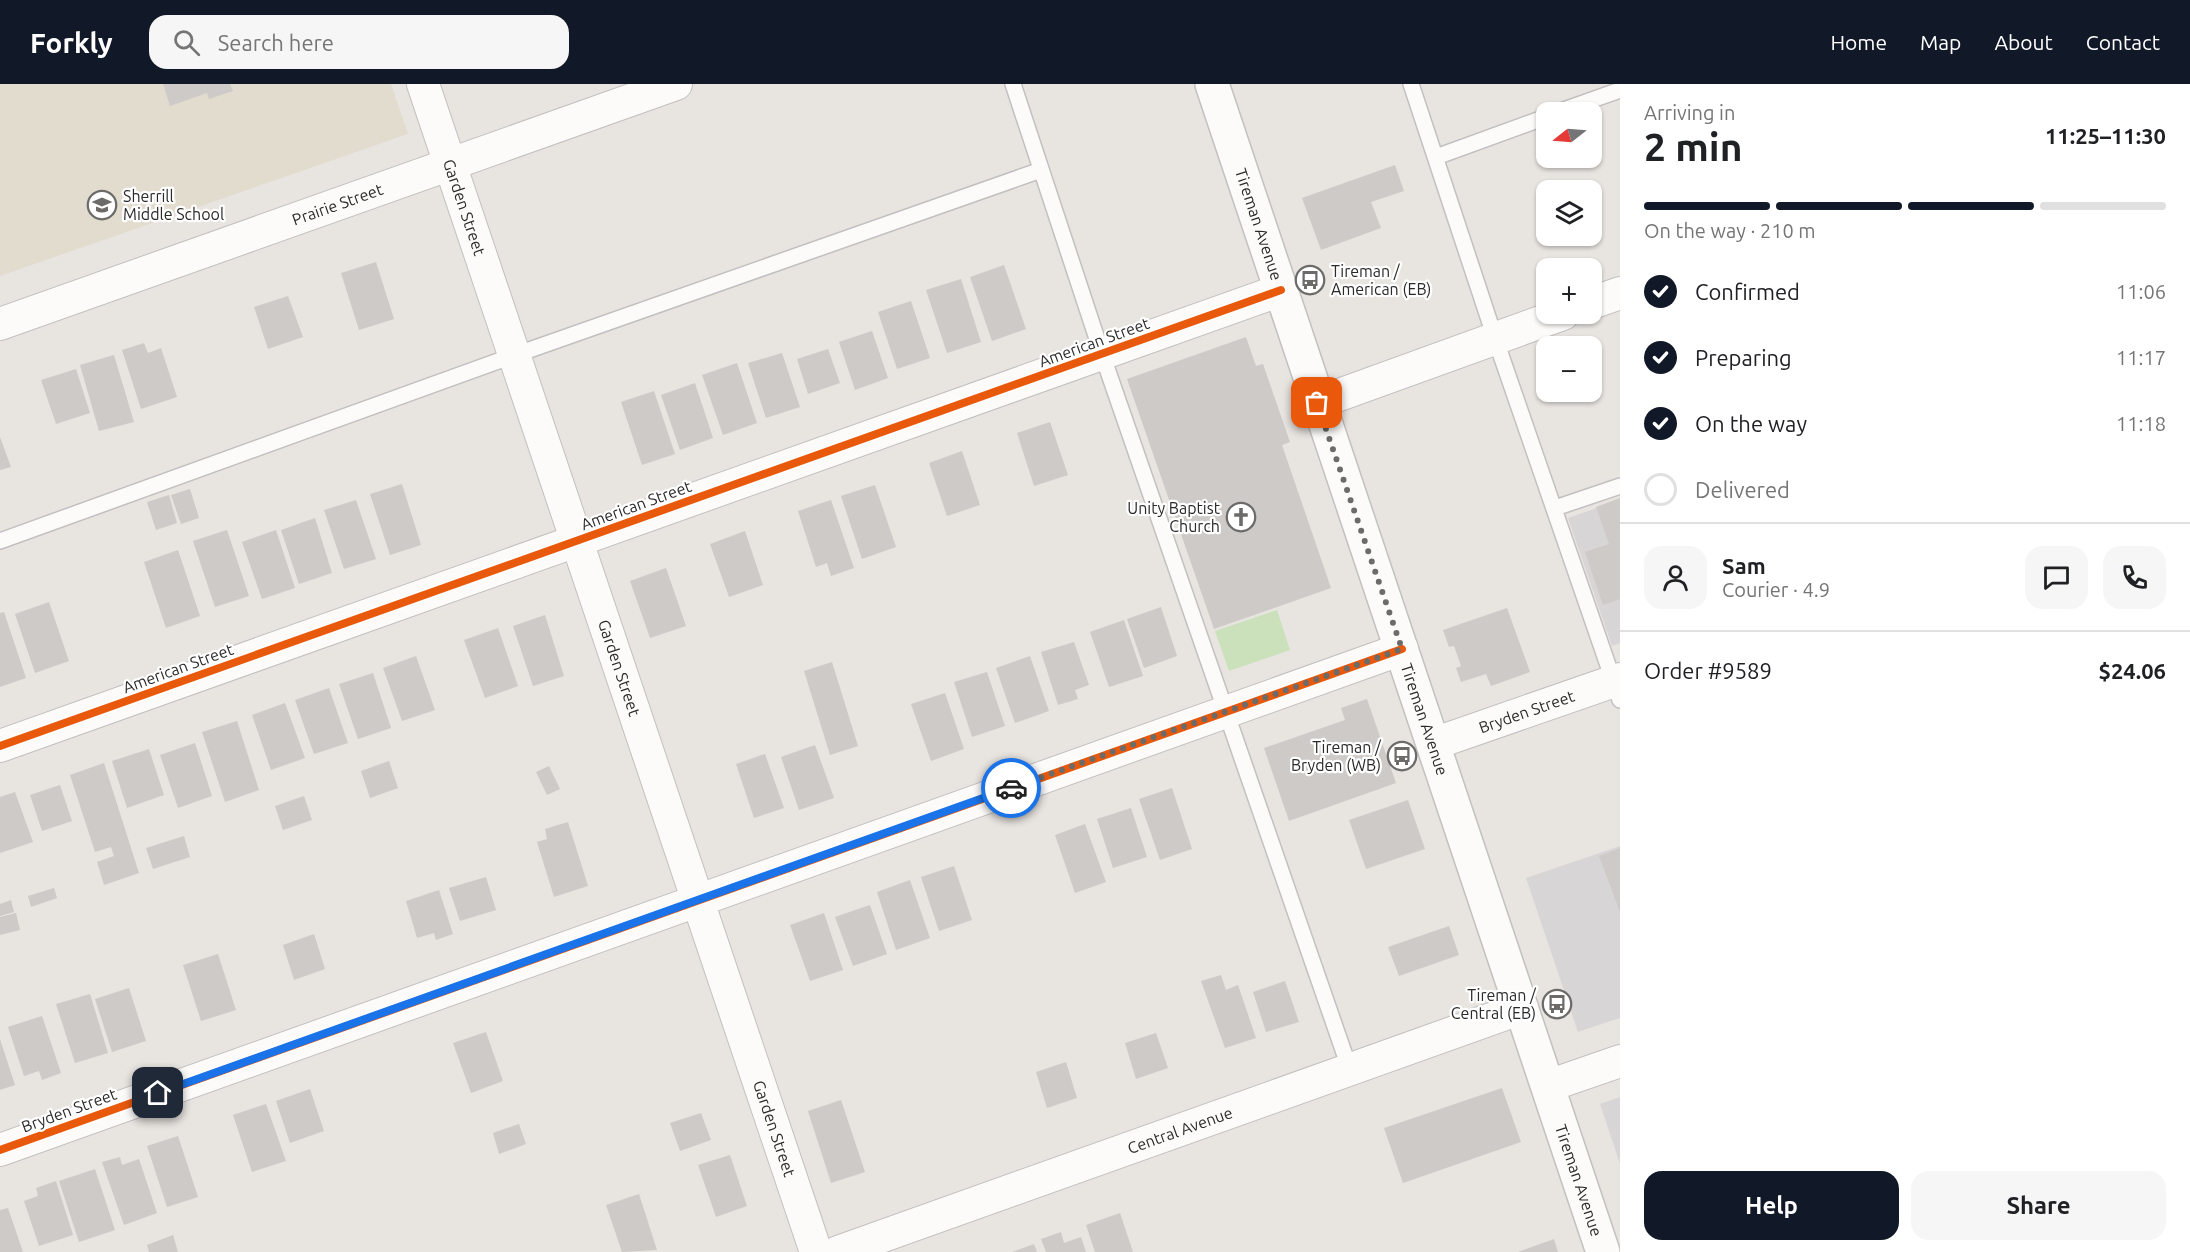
<!DOCTYPE html>
<meta charset="utf-8">
<style>
body{margin:0;font-family:Ubuntu,sans-serif;background:#f6f6f6;color:#202124;height:100vh;display:flex;flex-direction:column;font-size:22px;white-space:nowrap}
*{box-sizing:border-box;margin:0}
p{font-size:20px;color:#757577}
.icon{flex:none;width:33px;height:33px;fill:none;stroke:currentColor;stroke-width:2;stroke-linecap:round;stroke-linejoin:round}
.map{position:relative;flex:1;overflow:hidden}
.side{display:flex;flex-direction:column;background:#fff;width:570px}
.side>*{flex:none}
.needle{width:39px;rotate:253deg}
.fabs{position:absolute;left:1536px;top:18px;display:grid;gap:12px}
.fabs a{display:grid;place-items:center;width:66px;height:66px;border-radius:12px;background:#fff;box-shadow:0 2px 4px #0004;font-size:30px}
.pin{position:absolute;display:grid;place-items:center;width:51px;height:51px;color:#fff;margin:-26px;border-radius:12px;box-shadow:0 3px 9px #0006}
.courier{position:absolute;display:grid;place-items:center;width:60px;height:60px;margin:-30px;border:4px solid #1a73e8;border-radius:50%;background:#fff;color:#222;box-shadow:0 2px 8px #0007}
.summary em{font-style:normal;font-weight:700}
.summary div{display:flex;flex-direction:column-reverse}
.summary{display:flex;align-items:center;justify-content:space-between;height:102px;padding:0 24px}
h1{font-size:39px;font-weight:700;line-height:45px}
.bar{display:grid;grid-template-columns:repeat(4,1fr);gap:9px 6px;align-content:center;height:72px;padding:0 24px}
.bar i{height:8px;border-radius:4px;background:#e0e0e0}
.bar .on{background:#111827}
.bar p{grid-column:span 4}
.line{display:flex;align-items:center;gap:15px;padding:0 24px;border-top:2px solid #e0e0e0}
.line div{flex:1}
.round{display:grid;place-items:center;flex:none;width:63px;height:63px;border-radius:18px;background:#f6f6f6}
ol{padding:0 24px;list-style:none}
li{display:flex;align-items:center;gap:18px;height:66px}
li p{margin-inline-start:auto}
li .icon{padding:6px;border-radius:50%;background:#111827;color:#fff;stroke-width:4}
li:last-child{color:#757577}
li i{width:33px;height:33px;border:3px solid #e0e0e0;border-radius:50%}
.button{display:flex;gap:12px;margin-top:auto;padding:12px 24px}
.button a{flex:1;height:69px;border-radius:18px;background:#111827;color:#fff;font-size:24px;font-weight:700;line-height:69px;text-align:center}
.button a+a{background:#f6f6f6;color:#202124}
header{display:flex;align-items:center;gap:36px;box-sizing:border-box;height:84px;padding:0 30px;background:#111827;color:#fff}
header strong{font-size:28px}
nav{display:flex;gap:33px;margin-inline-start:auto;font-size:21px}
.search{width:420px;height:54px;background:#f6f6f6;display:flex;align-items:center;gap:15px;box-sizing:border-box;padding:0 21px;border-radius:18px;color:#757577;font-size:22px}
main{display:flex;flex:1;min-height:0}
.map>svg:first-child{display:block}
.industrial{fill:#d8d5d7}
.education{fill:#e2dccf}
.green{fill:#cae1bb}
.building{fill:#cdcac7}
.lines{fill:none;stroke-linecap:round;stroke-linejoin:round}
.service-casing{stroke:#c2c0c1;stroke-width:18}
.minor-casing{stroke:#c2c0c1;stroke-width:34}
.tertiary-casing{stroke:#c2c0c1;stroke-width:36}
.service{stroke:#fcfbfa;stroke-width:15}
.minor{stroke:#fcfbfa;stroke-width:32}
.tertiary{stroke:#fcfbfa;stroke-width:33}
.cycleway-casing{stroke:#fff;stroke-width:11}
.cycleway{stroke:#e8590c;stroke-width:8}
.done{stroke:#6c6b6a;stroke-width:6;stroke-dasharray:0 10.8}
.route{stroke:#1a73e8;stroke-width:8}
.labels{text-anchor:middle;stroke-width:4.5;stroke-linejoin:round;paint-order:stroke}
.poi-label{font-size:16px;fill:#2a2a2a;stroke:#fff;text-anchor:end}
.street-label{font-size:16px;fill:#2a2a2a;stroke:#fff}
</style>
<header>
<strong>Forkly</strong>
<div class="search"><svg class="icon" aria-label="search" viewBox="0 0 24 24"><circle cx="10" cy="10" r="6"/><path d="M15 15l6 6"/></svg>Search here</div>
<nav><a>Home</a><a>Map</a><a>About</a><a>Contact</a></nav>
</header>
<main>
<div class="map">
<svg width="1620" height="1168" viewBox="0 0 1620 1168">
<rect width="100%" height="100%" fill="#e8e4e0"/>
<path class="industrial" d="M1620,416V559L1612,562L1568,434Z
M1620,762V934L1578,948L1526,794Z
M1620,1013V1080L1600,1020Z"/>
<path class="education" d="M0,0H391L408,50L0,192Z"/>
<path class="green" d="M1277,526L1290,566L1229,587L1215,547Z"/>
<path class="building" d="M163,0H230L233,7L209,15L207,9L170,22Z
M1395,81L1404,107L1371,118L1381,144L1321,166L1302,114Z
M376,178L394,235L359,246L341,189Z
M1004,181L1026,245L992,257L970,193Z
M961,195L981,258L947,269L926,206Z
M288,212L303,253L268,265L254,223Z
M911,217L930,274L897,285L878,228Z
M872,247L888,294L855,306L839,258Z
M1246,253L1256,282L1263,280L1290,358L1282,361L1331,504L1214,545L1127,295Z
M144,259L148,269L161,264L177,313L141,325L122,266Z
M828,265L840,299L808,310L797,275Z
M782,269L800,323L766,334L748,279Z
M114,271L134,338L99,347L80,281Z
M737,279L757,339L723,351L702,291Z
M76,285L90,329L56,340L41,296Z
M695,299L713,354L680,366L661,311Z
M654,307L675,370L642,381L621,318Z
M1050,338L1068,391L1034,402L1017,349Z
M0,353L11,383L0,386Z
M962,367L980,421L947,432L929,379Z
M402,400L421,461L390,471L370,410Z
M875,401L896,463L862,475L841,412Z
M190,405L199,434L181,440L171,411Z
M169,411L177,439L156,446L147,418Z
M1620,414V515L1603,521L1585,468L1609,460L1596,423Z
M356,416L376,475L344,485L324,426Z
M831,416L854,484L831,492L827,479L816,483L798,427Z
M315,434L332,489L299,500L281,446Z
M227,446L249,512L215,523L193,457Z
M276,446L295,504L262,515L242,458Z
M745,447L763,501L729,513L710,460Z
M178,466L200,532L166,544L144,478Z
M666,484L686,542L650,554L630,497Z
M49,518L69,577L35,589L15,530Z
M1161,523L1177,572L1144,584L1127,535Z
M1507,524L1530,588L1491,602L1486,590L1461,598L1456,584L1461,582L1454,562L1449,563L1443,546Z
M4,528L26,594L0,603V529Z
M545,531L564,592L533,602L513,542Z
M1124,536L1143,592L1109,603L1090,548Z
M498,544L518,602L485,614L464,556Z
M1074,558L1089,601L1075,606L1078,615L1058,621L1041,568Z
M416,572L435,626L402,637L383,584Z
M1030,572L1049,627L1015,639L996,584Z
M832,578L858,662L830,671L804,587Z
M987,588L1005,642L972,653L954,598Z
M373,589L391,644L358,655L339,600Z
M329,604L348,659L314,670L295,616Z
M945,609L964,665L931,677L911,620Z
M1367,615L1396,699L1289,737L1264,664L1345,636L1341,624Z
M285,619L305,674L271,686L252,631Z
M237,637L259,706L225,718L202,648Z
M195,659L212,712L178,724L160,671Z
M815,661L834,714L799,726L781,673Z
M149,665L164,711L127,724L112,677Z
M765,670L784,724L754,734L736,680Z
M389,677L398,704L370,714L361,687Z
M104,679L139,789L104,801L97,778L114,772L111,763L95,768L70,691Z
M549,682L560,705L547,711L536,688Z
M60,701L72,737L42,747L30,711Z
M1172,704L1192,765L1160,776L1139,715Z
M15,708L33,758L0,769V713Z
M304,712L312,736L283,746L275,722Z
M1408,716L1425,765L1366,785L1349,736Z
M1131,724L1147,773L1113,784L1097,735Z
M568,738L588,802L554,813L537,758L547,755L545,745Z
M1085,740L1106,798L1075,809L1055,751Z
M184,752L190,773L153,785L146,764Z
M1620,764V828L1599,772Z
M954,782L972,836L939,847L921,793Z
M486,793L496,826L460,837L449,804Z
M910,796L930,854L896,866L877,808Z
M54,804L57,814L31,823L28,812Z
M439,806L453,850L436,856L434,849L417,854L406,817Z
M11,816L14,828L0,832V820Z
M870,821L887,870L853,882L835,833Z
M16,829L20,846L0,851V833Z
M824,829L843,886L810,897L790,841Z
M1449,842L1459,871L1399,892L1388,863Z
M314,850L325,885L294,896L283,861Z
M218,870L236,926L201,937L183,881Z
M1221,891L1226,906L1238,901L1256,954L1225,964L1201,897Z
M1285,897L1299,938L1266,948L1253,908Z
M129,904L146,957L112,968L95,915Z
M90,910L108,969L75,979L56,920Z
M42,932L61,989L42,996L39,987L24,992L8,943Z
M486,948L503,997L471,1009L453,959Z
M1156,949L1168,984L1136,995L1125,959Z
M0,955L15,1001L0,1006Z
M1066,978L1077,1014L1047,1024L1036,988Z
M1502,1004L1521,1058L1403,1099L1384,1044Z
M310,1005L324,1047L290,1059L276,1017Z
M841,1016L865,1088L831,1099L808,1027Z
M266,1020L286,1077L252,1088L233,1031Z
M701,1029L711,1056L680,1067L670,1039Z
M519,1040L526,1060L499,1070L493,1049Z
M178,1052L198,1113L167,1123L147,1062Z
M730,1071L747,1122L716,1133L698,1081Z
M120,1073L122,1081L139,1075L157,1129L124,1141L102,1078Z
M95,1085L115,1146L79,1158L59,1097Z
M56,1097L73,1151L39,1162L24,1117L38,1112L36,1104Z
M639,1110L657,1166L622,1168L606,1121Z
M8,1124L23,1168H0V1126Z
M1120,1129L1133,1168H1095L1086,1141Z
M1061,1148L1064,1159L1081,1153L1086,1168H1046L1041,1155Z
M173,1151L178,1168H149L147,1161Z
M1554,1155L1558,1168H1518Z
M1034,1160L1037,1168H1012Z"/>
<g class="lines">
<g class="service-casing">
<path id="service" d="M1013,0L1102,270L1350,986
M1411,0L1495,254L1620,616
M1558,28L1620,6
M1436,73L1546,33
M1555,424L1620,402
M0,457L515,271L1041,86"/>
</g>
<g class="minor-casing">
<g id="minor">
<path id="s1" d="M423,0L816,1168"/>
<path d="M1592,219L1620,209"/>
<path id="s2" d="M0,240L676,0"/>
<path d="M1317,319L1563,230"/>
<path id="s3" d="M1433,660L1620,595"/>
<path d="M0,662L1281,206"/>
<path d="M1548,1002L1620,977"/>
<path d="M0,1066L1402,565"/>
<path id="s4" d="M838,1168L1522,924"/>
</g>
</g>
<g class="tertiary-casing">
<g id="tertiary">
<path id="s5" d="M1212,0L1603,1168"/>
</g>
</g>
<use href="#service" class="service"/>
<use href="#minor" class="minor"/>
<use href="#tertiary" class="tertiary"/>
<g class="cycleway-casing">
<path id="cycleway" d="M0,662L1281,206
M0,1066L1402,565"/>
</g>
<use href="#cycleway" class="cycleway"/>
</g>
<g class="lines">
<path class="done" d="M1011,704L1402,565L1317,319"/>
<path class="route" d="M158,1009L1011,704"/>
</g>
<defs>
<g id="school-ring" transform="scale(1.5)"><circle r="9.5" fill="#fff" stroke="#6c6b6a" stroke-width="1.5"/><path d="M0-5L7-2L0 1L-7-2ZM-4 1L0 2.5L4 1V4Q0 6-4 4Z" fill="#6c6b6a"/></g>
<g id="bus-ring" transform="scale(1.5)"><circle r="9.5" fill="#fff" stroke="#6c6b6a" stroke-width="1.5"/><path d="M-5-6H5V4H4V6H2V4H-2V6H-4V4H-5ZM-3.5-4V0h7V-4ZM-3.5 1.2v1.5H-2V1.2ZM2 1.2v1.5H3.5V1.2Z" fill="#6c6b6a"/></g>
<g id="church-ring" transform="scale(1.5)"><circle r="9.5" fill="#fff" stroke="#6c6b6a" stroke-width="1.5"/><path d="M-1.2-6h2.4v3.5h3.3v2.4h-3.3V6h-2.4V-.1h-3.3v-2.4h3.3Z" fill="#6c6b6a"/></g>
</defs>
<g fill-rule="evenodd">
<use href="#school-ring" x="102" y="121"/>
<use href="#bus-ring" x="1310" y="196"/>
<use href="#church-ring" x="1241" y="433"/>
<use href="#bus-ring" x="1402" y="672"/>
<use href="#bus-ring" x="1557" y="920"/>
</g>
<g class="labels">
<g class="poi-label">
<text x="123" y="118" text-anchor="start">Sherrill<tspan x="123" dy="18">Middle School</tspan></text>
<text x="1331" y="193" text-anchor="start">Tireman /<tspan x="1331" dy="18">American (EB)</tspan></text>
<text x="1220" y="430">Unity Baptist<tspan x="1220" dy="18">Church</tspan></text>
<text x="1381" y="669">Tireman /<tspan x="1381" dy="18">Bryden (WB)</tspan></text>
<text x="1536" y="917">Tireman /<tspan x="1536" dy="18">Central (EB)</tspan></text>
</g>
<g class="street-label">
<text dy="6" stroke="none"><textPath href="#s2" startOffset="358">Prairie Street</textPath></text>
<text dy="6" stroke="none"><textPath href="#s1" startOffset="130">Garden Street</textPath></text>
<text dy="6" stroke="none"><textPath href="#s5" startOffset="148">Tireman Avenue</textPath></text>
<text transform="translate(1094 258) rotate(-20)" y="6">American Street</text>
<text transform="translate(636 421) rotate(-20)" y="6">American Street</text>
<text transform="translate(178 584) rotate(-20)" y="6">American Street</text>
<text dy="6" stroke="none"><textPath href="#s1" startOffset="616">Garden Street</textPath></text>
<text dy="6" stroke="none"><textPath href="#s3" startOffset="99">Bryden Street</textPath></text>
<text dy="6" stroke="none"><textPath href="#s5" startOffset="670">Tireman Avenue</textPath></text>
<text transform="translate(69 1026) rotate(-20)" y="6">Bryden Street</text>
<text dy="6" stroke="none"><textPath href="#s1" startOffset="1102">Garden Street</textPath></text>
<text dy="6" stroke="none"><textPath href="#s4" startOffset="363">Central Avenue</textPath></text>
<text dy="6" stroke="none"><textPath href="#s5" startOffset="1156">Tireman Avenue</textPath></text>
</g>
</g>
</svg>
<div class="fabs">
<a><svg class="needle" viewBox="-14 -14 28 28"><path d="M0-13l5 13h-10z" fill="#e53935"/><path d="M0 13l5-13h-10z" fill="#757577"/></svg></a>
<a><svg class="icon" aria-label="layers" viewBox="0 0 24 24"><path d="M12 4l9 5-9 5-9-5zM3 14l9 5 9-5"/></svg></a>
<a>+</a>
<a>−</a>
</div>
<div class="pin" style="left:1317px;top:319px;background:#ea580c"><svg class="icon" aria-label="bag" viewBox="0 0 24 24"><path d="M5 8h14l-1 12H6zM9 8a3 3 0 0 1 6 0"/></svg></div>
<div class="pin" style="left:158px;top:1009px;background:#1f2937"><svg class="icon" aria-label="home" viewBox="0 0 24 24"><path d="M3 11l9-7 9 7M6 9v11h12V9"/></svg></div>
<div class="courier" style="left:1011px;top:704px"><svg class="icon" aria-label="car" viewBox="0 0 24 24"><path d="M5 17H2v-5l4-1 3-4h7l3 4 3 1v5h-3M9 17h6M6 11h13"/><circle cx="7" cy="17" r="2"/><circle cx="17" cy="17" r="2"/></svg></div>
</div>
<section class="side">
<div class="summary"><div><h1>2 min</h1><p>Arriving in</p></div><em>11:25–11:30</em></div>
<div class="bar"><i class="on"></i><i class="on"></i><i class="on"></i><i></i><p>On the way · 210 m</p></div>
<ol>
<li><svg class="icon" aria-label="check" viewBox="0 0 24 24"><path d="M5 12l5 5 9-10"/></svg>Confirmed<p>11:06</p></li>
<li><svg class="icon" aria-label="check" viewBox="0 0 24 24"><path d="M5 12l5 5 9-10"/></svg>Preparing<p>11:17</p></li>
<li><svg class="icon" aria-label="check" viewBox="0 0 24 24"><path d="M5 12l5 5 9-10"/></svg>On the way<p>11:18</p></li>
<li><i></i>Delivered</li>
</ol>
<div class="line" style="height:108px"><a class="round"><svg class="icon" aria-label="person" viewBox="0 0 24 24"><circle cx="12" cy="8" r="4"/><path d="M4 21q1-7 8-7t8 7"/></svg></a><div><b>Sam</b><p>Courier · 4.9</p></div><a class="round"><svg class="icon" aria-label="chat" viewBox="0 0 24 24"><path d="M4 5h16v11H9l-5 4z"/></svg></a><a class="round"><svg class="icon" aria-label="phone" viewBox="0 0 24 24"><path d="M5 4h4l2 5-3 2q2 4 5 5l2-3 5 2v4C11 20 4 13 5 4z"/></svg></a></div>
<div class="line" style="height:78px"><div>Order #9589</div><b>$24.06</b></div>
<div class="button"><a>Help</a><a>Share</a></div>
</section>
</main>
